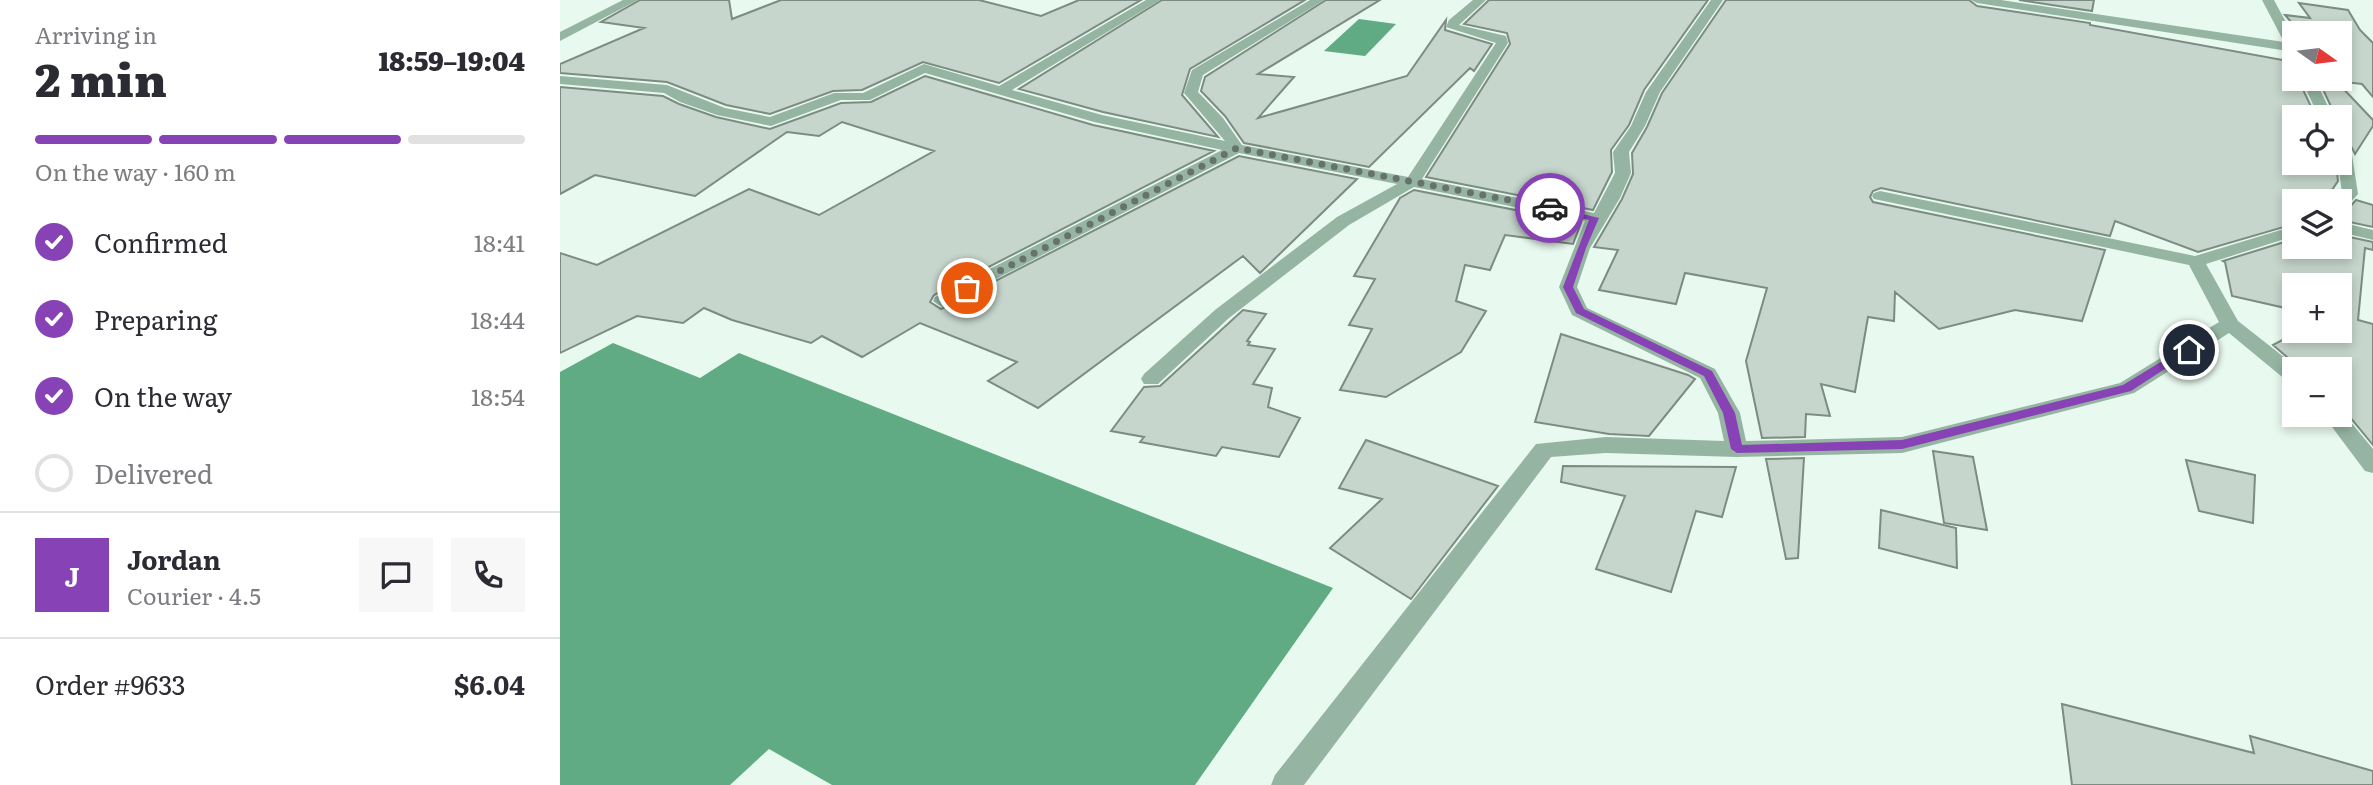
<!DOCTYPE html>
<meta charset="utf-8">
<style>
body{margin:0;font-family:Literata,serif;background:#f7f7f7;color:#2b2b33;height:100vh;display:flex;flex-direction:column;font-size:26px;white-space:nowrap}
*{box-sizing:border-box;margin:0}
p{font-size:23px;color:#7c7c81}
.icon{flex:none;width:38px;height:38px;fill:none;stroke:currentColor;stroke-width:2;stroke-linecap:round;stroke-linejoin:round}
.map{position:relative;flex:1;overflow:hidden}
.drawer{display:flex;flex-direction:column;background:#fff;width:560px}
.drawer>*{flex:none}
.needle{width:46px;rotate:104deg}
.buttons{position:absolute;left:1722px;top:21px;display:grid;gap:14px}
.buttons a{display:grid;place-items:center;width:70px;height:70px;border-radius:0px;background:#fff;box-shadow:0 4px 10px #0003;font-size:35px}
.pin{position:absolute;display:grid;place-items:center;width:60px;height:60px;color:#fff;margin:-30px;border:4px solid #fff;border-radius:50%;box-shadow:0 2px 7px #0007}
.courier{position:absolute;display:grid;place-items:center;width:70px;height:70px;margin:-35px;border:5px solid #8742b6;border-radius:50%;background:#fff;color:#222;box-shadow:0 2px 9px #0007}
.head em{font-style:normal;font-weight:800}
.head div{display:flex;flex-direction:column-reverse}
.head{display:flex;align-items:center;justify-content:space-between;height:119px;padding:0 35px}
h1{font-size:46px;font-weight:800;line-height:52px}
.bar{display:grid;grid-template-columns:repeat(4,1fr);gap:10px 7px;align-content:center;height:84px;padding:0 35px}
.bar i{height:9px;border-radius:5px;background:#e1e1e2}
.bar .on{background:#8742b6}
.bar p{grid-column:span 4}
.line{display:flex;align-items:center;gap:18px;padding:0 35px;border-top:2px solid #e1e1e2}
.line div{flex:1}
.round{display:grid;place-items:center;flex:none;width:74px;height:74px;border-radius:0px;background:#f7f7f7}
ol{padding:0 35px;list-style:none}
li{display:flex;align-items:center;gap:21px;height:77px}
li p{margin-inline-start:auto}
li .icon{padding:7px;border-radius:50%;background:#8742b6;color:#fff;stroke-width:4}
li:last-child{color:#7c7c81}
li i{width:38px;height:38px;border:4px solid #e1e1e2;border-radius:50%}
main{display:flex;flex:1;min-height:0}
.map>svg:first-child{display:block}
.water{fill:#60ab83}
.building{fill:#c6d6cc;stroke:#7c8c82;stroke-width:2}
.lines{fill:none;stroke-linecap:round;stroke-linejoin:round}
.minor{fill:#95b5a2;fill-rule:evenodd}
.route{fill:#8742b6}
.done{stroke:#67726c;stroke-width:7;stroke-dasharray:0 12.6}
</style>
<main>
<section class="drawer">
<div class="head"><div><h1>2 min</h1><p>Arriving in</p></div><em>18:59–19:04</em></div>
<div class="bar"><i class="on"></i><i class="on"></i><i class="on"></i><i></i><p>On the way · 160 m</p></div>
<ol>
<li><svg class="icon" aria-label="check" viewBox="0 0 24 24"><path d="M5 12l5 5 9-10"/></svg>Confirmed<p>18:41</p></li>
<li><svg class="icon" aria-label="check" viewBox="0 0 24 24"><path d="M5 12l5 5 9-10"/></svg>Preparing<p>18:44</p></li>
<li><svg class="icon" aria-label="check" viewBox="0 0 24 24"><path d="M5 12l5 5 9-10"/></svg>On the way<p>18:54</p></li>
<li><i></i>Delivered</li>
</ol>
<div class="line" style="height:126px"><b class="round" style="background:#8742b6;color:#fff">J</b><div><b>Jordan</b><p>Courier · 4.5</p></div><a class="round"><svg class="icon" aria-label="chat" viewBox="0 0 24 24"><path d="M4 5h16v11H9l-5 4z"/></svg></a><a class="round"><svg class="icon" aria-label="phone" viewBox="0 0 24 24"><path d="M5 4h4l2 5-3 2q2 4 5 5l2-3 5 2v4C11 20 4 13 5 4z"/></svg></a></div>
<div class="line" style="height:91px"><div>Order #9633</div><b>$6.04</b></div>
</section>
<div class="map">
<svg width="1813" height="785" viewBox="0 0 1813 785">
<rect width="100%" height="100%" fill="#e8f9ef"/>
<path class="water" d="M799,19L836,24L805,56L764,51Z
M53,343L140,378L179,353L773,588L635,785H272L209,749L170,785H0V372Z"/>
<path class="building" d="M80,0H169L172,19L221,0H419L481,16L519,0H581L439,83L363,62L302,90L273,91L210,114L166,105L107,82L0,73V64L84,28L41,22Z
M602,0H745L630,69L622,95L658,137L543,112L459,89Z
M766,0H820L698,74L734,77L698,118L847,76L886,20L885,30L932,44L914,71L910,68L809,167L684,143L665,116L641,91L645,77Z
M929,0H1148L1084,90L1069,125L1051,150L1052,172L1033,210L866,177L950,44L947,33L904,24Z
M1166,0H1409L1417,6L1530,23V25L1734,62V79H1738L1756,117H1734V163H1776L1778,181L1770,193L1777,195L1771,201H1734V224L1638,252L1555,221L1550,236L1321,188L1313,191L1310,197L1313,202L1545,250L1522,321L1455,310L1379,329L1335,292L1334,321L1308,317L1295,392L1261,384L1270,416L1246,414L1245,437L1202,438L1186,361L1207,288L1125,273L1116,304L1039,290L1058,250L1034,247L1062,199L1073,174L1072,153L1087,127L1102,93Z
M1459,0H1534L1532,11Z
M1739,3L1788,10L1800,30L1813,43V97L1802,84L1776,81L1813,120V126L1795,154L1787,138L1780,136V117H1776L1758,79H1780V33H1741L1725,15L1750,18Z
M365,76L533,125L654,151L374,295L370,302L381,309L679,156L797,179L700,273L683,256L478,408L428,381L457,362L360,323L302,357L262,336L251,343L172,320L144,308L123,323L77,316L0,353V253L37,265L189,189L259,215L374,151L282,122L259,136L227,132L135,196L35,175L0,194V87L103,96L119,104L156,117L210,129L281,103L311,102Z
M854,190L1021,223L1013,244L945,235L930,270L905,265L896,301L926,311L901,352L826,397L780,390L812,329L789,325L815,279L794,276L840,198Z
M1796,200L1813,205V227L1780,220V211L1788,209Z
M1780,235L1813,242V250L1805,248L1798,320L1813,324V445L1789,416L1780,400V369H1741L1713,345L1739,331H1780V285H1734V310L1672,296L1665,262L1663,261L1734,239V247H1780Z
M683,310L706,314L687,341L690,342L688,345L715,349L693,384L712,388L708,407L740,418L719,457L662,447L656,456L580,442L584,437L551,431L584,387L600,386Z
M1001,334L1128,375L1135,379L1089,436L1049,434L975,422Z
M806,440L938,486L851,599L770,548L822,499L779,488Z
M1373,451L1413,457L1427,530L1384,523Z
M1244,458L1238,558L1226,559L1206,459Z
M1626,460L1695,475L1693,523L1639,511Z
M1003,466L1176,467L1162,517L1136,511L1111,592L1036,569L1065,496L1001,482Z
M1321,510L1396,528L1397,568L1319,548Z
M1502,704L1694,753L1690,736L1813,771V785H1512Z"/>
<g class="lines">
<path class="minor" d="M63,0H78L0,41V32Z
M586,0H600L452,90L542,115L665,141L624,93L632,70L750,0H764L643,75L638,92L663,118L682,145L848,177L936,43L886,27L889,20L913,0H926L899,25L946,36L948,43L862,179L1034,213L1055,173L1053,152L1071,126L1086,92L1151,0H1163L1100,92L1085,126L1069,152L1071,173L1060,198L1030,248L1017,287L1027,308L1155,369L1180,413L1186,441L1342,437L1560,383L1659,322L1629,265L1314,199L1312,196L1314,193L1320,191L1635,256L1734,226V236L1646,264L1678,321L1739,369H1734V383L1727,381L1669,333L1574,393L1342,453L1177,457L1046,453L991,457L744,785H711L715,775L976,444L1046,437L1164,441L1158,413L1140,378L1012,315L999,287L1025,221L854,187L789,225L669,318L598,384H584L581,379L584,374L655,310L777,217L837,184L679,153L382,307L373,301L375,297L662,150L534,122L365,73L310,100H281L211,126L157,115L120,102L104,93L0,84V76L107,85L165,108L210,117L274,93H303L364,64L439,86Z
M1411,0H1441L1724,42L1702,0H1714L1734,37V52L1417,3Z
M1741,79H1755L1773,117H1759Z
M1780,138L1785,139L1791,148L1798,194L1786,207L1780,209V201H1774L1782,193L1778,163H1780Z
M1780,222L1813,230V240L1780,232Z
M1780,409L1813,449V473L1805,471L1763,415H1780Z"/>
</g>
<path class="route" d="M990,206L1039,218L1026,248L1013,287L1024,309L1152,371L1175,413L1182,445L1342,440L1563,385L1625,347L1634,350L1571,391L1342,449L1177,453L1171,449L1163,413L1144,376L1016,313L1003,287L1029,220L986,210L985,208Z"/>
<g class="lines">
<path class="done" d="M407,288L677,148L990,208"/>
</g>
</svg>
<div class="buttons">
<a><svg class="needle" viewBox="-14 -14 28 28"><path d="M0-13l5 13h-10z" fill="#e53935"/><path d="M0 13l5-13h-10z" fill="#7c7c81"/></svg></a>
<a><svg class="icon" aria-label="locate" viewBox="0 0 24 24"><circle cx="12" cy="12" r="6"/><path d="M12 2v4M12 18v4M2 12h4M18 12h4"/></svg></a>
<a><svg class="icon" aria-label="layers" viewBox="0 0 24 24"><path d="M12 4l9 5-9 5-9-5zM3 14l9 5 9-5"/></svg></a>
<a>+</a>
<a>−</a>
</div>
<div class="pin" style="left:407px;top:288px;background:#ea580c"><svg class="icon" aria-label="bag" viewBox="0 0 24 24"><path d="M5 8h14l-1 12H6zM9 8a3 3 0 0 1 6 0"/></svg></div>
<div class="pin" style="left:1629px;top:350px;background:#1f2937"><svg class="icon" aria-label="home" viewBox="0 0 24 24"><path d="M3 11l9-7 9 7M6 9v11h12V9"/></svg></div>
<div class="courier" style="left:990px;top:208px"><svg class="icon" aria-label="car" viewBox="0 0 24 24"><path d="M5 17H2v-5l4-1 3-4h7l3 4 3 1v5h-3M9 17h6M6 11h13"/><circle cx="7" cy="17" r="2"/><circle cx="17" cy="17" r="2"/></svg></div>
</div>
</main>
